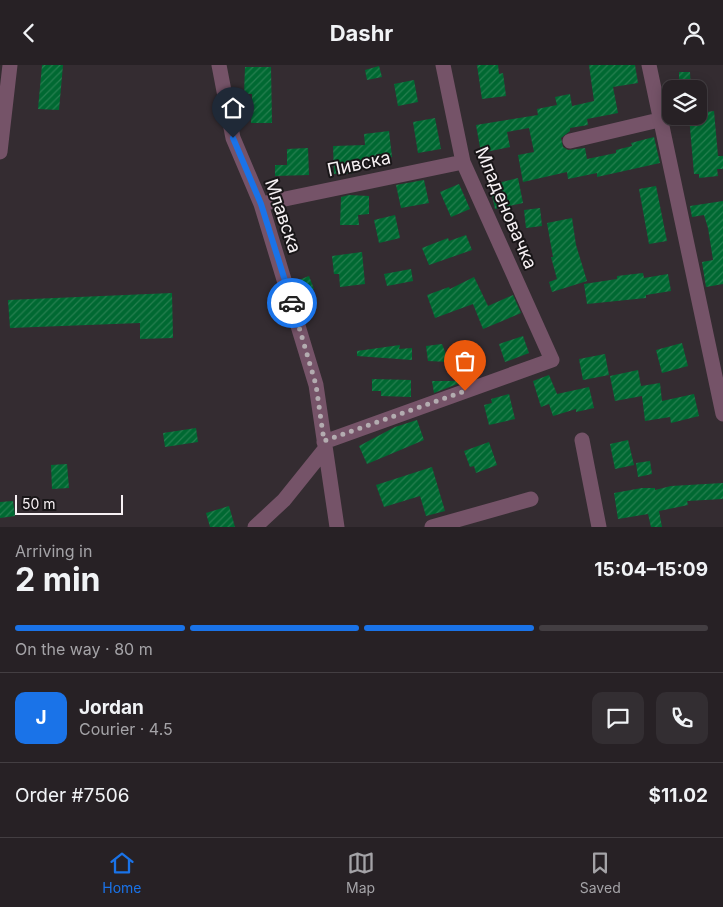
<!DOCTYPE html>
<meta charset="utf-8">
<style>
body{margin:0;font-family:Inter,sans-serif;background:#332e32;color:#f1f3f6;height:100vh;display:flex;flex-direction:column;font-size:19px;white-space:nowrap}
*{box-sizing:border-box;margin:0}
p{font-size:16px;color:#a4a3a7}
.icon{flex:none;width:28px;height:28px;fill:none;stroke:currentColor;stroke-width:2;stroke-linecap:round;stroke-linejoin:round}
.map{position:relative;height:462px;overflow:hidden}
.sheet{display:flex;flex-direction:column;background:#272125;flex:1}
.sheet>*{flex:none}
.buttons{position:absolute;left:662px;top:15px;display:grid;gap:10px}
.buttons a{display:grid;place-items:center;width:45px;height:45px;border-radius:10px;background:#272125;box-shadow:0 2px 12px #0003,0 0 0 1px #433e42;font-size:25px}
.scale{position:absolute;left:15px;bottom:12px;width:108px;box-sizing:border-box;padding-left:5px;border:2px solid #f7f1f4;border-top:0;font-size:14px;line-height:18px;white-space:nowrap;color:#f7f1f4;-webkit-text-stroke:4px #191618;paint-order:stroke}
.pin{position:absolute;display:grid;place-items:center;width:42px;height:42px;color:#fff;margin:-51px -21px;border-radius:50% 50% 50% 0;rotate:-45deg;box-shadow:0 0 5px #0007}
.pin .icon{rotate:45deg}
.courier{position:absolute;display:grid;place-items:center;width:50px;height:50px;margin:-25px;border:4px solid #1a73e8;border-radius:50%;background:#fff;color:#222;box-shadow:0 1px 6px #0007}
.overview em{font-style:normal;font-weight:700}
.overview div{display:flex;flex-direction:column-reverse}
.overview{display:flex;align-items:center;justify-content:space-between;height:85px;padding:0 15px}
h1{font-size:32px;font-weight:700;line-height:38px}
.bar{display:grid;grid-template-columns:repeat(4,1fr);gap:8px 5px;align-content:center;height:60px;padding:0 15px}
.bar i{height:6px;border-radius:4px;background:#433e42}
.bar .current{background:#1a73e8}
.bar p{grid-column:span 4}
.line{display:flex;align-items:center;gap:12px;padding:0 15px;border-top:1px solid #433e42}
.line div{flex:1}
.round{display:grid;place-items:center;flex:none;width:52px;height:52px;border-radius:10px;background:#332e32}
header{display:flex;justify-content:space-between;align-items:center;height:65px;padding:0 15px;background:#272125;font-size:22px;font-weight:700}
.dock{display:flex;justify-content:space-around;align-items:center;height:70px;border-top:1px solid #433e42;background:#272125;font-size:14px;color:#a4a3a7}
.dock a{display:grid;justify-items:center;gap:2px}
.dock .current{color:#1a73e8}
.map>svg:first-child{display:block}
.building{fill:url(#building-hatch)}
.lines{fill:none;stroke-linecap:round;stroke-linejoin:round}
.street{stroke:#755368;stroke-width:15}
.done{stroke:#b3acb0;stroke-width:5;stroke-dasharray:0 9}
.route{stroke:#1a73e8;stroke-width:6}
.labels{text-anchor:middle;stroke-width:4;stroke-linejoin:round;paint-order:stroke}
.street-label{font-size:18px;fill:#f7f1f4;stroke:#191618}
</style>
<header><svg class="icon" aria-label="back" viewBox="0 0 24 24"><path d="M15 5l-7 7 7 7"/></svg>Dashr<svg class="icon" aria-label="person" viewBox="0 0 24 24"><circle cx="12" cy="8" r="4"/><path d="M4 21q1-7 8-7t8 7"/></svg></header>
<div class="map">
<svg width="723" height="462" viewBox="0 0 723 462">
<defs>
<pattern id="building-hatch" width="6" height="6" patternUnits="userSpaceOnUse" patternTransform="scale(1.25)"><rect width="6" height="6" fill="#006932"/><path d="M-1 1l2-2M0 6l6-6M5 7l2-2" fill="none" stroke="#267f50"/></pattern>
</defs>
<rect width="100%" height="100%" fill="#342c31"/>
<path class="building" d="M42,0H63L59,45L38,44Z
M477,0H498L499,9L503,8L506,31L482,34Z
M589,0H635L638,18L613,22L618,48L587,54L588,60L570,63V66L561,73L563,82L568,85L585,83L587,94L616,88V85L632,81L631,78L654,72L660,98L597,112V108L568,114L567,107L523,117L518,90L534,87L529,63L507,67L510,82L481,88L476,60L538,50L537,44L557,40L555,32L570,29L572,41L594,36Z
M379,1L382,12L367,15L365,5Z
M245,2H271L272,58H251L252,29H244Z
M679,7H690L691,24H679Z
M414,15L418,37L398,41L394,19Z
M714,46L718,91H723V104H717L718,111L699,113V109H694L689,51H699V48Z
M435,53L441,84L418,88L413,57Z
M389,66L392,92L354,96L355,108L334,109L333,81L365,80L364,69Z
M308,83L309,110L275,111V100H287V84Z
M518,113L523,138L495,144L490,120Z
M424,115L429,138L401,143L396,120Z
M459,119L470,144L451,152L440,127Z
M656,121L667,176L649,179L639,124Z
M349,130L369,131V149L358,150L359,160H340L341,132Z
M723,136V219L706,222L702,197L713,195L708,163L704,150L692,152L690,141Z
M540,143L542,161L526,163L524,145Z
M395,150L400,173L379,178L374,155Z
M572,153L576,180L587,216L552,227L549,217L557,214L551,192H553L547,158Z
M466,170L472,185L429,200L422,183L448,173L449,176Z
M362,187L365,219L340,222L339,209H334L332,191Z
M411,204L413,216L387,221L384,209Z
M643,208L644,213L668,209L671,226L646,230V233L587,239L584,219L617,214V211Z
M309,211L314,224L301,228L296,216Z
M474,212L488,241L513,230L521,248L483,264L473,239L435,253L427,230L449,222L450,224Z
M172,228L173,273L140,274V258L10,263L8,235Z
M523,271L529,288L505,297L499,279Z
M682,278L688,301L662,308L656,285Z
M442,279L449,297L428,296L426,281Z
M400,280L399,284L412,283V295L357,291V286Z
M471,289L477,302L457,309L458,293Z
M605,289L609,310L583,315L579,294Z
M638,305L641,321L660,318L662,336L694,329L699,351L671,358L670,352L645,356L642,331L615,336L610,311Z
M549,310L557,329L589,322L594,343L576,347V344L553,351L549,339L541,342L533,316Z
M372,314L411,315V332L381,331V326H372Z
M432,316H465L434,328Z
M509,329L515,354L489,360L484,340L492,338L491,334Z
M417,355L424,375L367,399L359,381L395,362Z
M196,363L198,377L165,382L163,368Z
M628,375L634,400L615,404L610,379Z
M489,377L497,400L476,408L474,401L470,402L464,386Z
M650,396L652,409L638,412L636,398Z
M67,399L69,423L52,424L51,400Z
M432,402L445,446L426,451L420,431L384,442L376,420Z
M723,418V434L687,436L688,440L659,446L662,462H651L648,449L618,454L614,428L642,423H655V425L671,421Z
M13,436L15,451L0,453V437Z
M229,441L235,462H210L206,448Z"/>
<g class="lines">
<path class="street" d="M219,0L233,73L261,139L316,320L337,462
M649,0L723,349
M570,76L659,55
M0,87L10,0
M261,139L463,97
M582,375L599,462
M324,377L552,295L463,97L443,0
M255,462L284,435L325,384
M432,462L531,434"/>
</g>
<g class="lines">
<path class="done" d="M292,238L316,320L324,376L465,326"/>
<path class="route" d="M233,73L261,139L292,238"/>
</g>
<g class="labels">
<g class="street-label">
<text transform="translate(359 99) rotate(-12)" y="6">Пивска</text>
<text transform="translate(506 143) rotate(67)" y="6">Младеновачка</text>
<text transform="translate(283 151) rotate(71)" y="6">Млавска</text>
</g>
</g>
</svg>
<div class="buttons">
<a><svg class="icon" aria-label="layers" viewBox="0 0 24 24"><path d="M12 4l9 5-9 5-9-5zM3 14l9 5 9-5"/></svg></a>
</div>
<div class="scale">50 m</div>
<div class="pin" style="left:465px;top:326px;background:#ea580c"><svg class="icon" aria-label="bag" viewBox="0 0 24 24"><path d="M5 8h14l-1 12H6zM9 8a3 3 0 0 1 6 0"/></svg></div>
<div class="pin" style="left:233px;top:73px;background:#1f2937"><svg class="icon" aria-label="home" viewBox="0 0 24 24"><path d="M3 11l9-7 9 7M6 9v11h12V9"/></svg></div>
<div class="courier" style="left:292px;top:238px"><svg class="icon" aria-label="car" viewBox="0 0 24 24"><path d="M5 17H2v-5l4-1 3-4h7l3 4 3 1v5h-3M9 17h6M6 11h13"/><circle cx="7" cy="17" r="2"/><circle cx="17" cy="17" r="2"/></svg></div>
</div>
<section class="sheet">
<div class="overview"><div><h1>2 min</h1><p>Arriving in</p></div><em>15:04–15:09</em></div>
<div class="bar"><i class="current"></i><i class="current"></i><i class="current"></i><i></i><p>On the way · 80 m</p></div>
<div class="line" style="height:90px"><b class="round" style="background:#1a73e8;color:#fff">J</b><div><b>Jordan</b><p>Courier · 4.5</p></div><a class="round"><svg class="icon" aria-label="chat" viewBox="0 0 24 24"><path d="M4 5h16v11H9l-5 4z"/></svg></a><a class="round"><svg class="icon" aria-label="phone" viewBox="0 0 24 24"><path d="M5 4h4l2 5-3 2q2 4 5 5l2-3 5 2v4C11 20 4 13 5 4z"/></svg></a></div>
<div class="line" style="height:65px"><div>Order #7506</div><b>$11.02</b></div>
</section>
<nav class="dock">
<a class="current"><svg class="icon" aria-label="home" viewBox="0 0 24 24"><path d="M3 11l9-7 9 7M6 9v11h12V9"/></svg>Home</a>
<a><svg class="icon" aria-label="map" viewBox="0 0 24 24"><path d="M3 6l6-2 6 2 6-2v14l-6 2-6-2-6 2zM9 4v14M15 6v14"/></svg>Map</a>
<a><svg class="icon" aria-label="saved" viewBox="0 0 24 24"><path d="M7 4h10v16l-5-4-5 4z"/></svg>Saved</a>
</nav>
